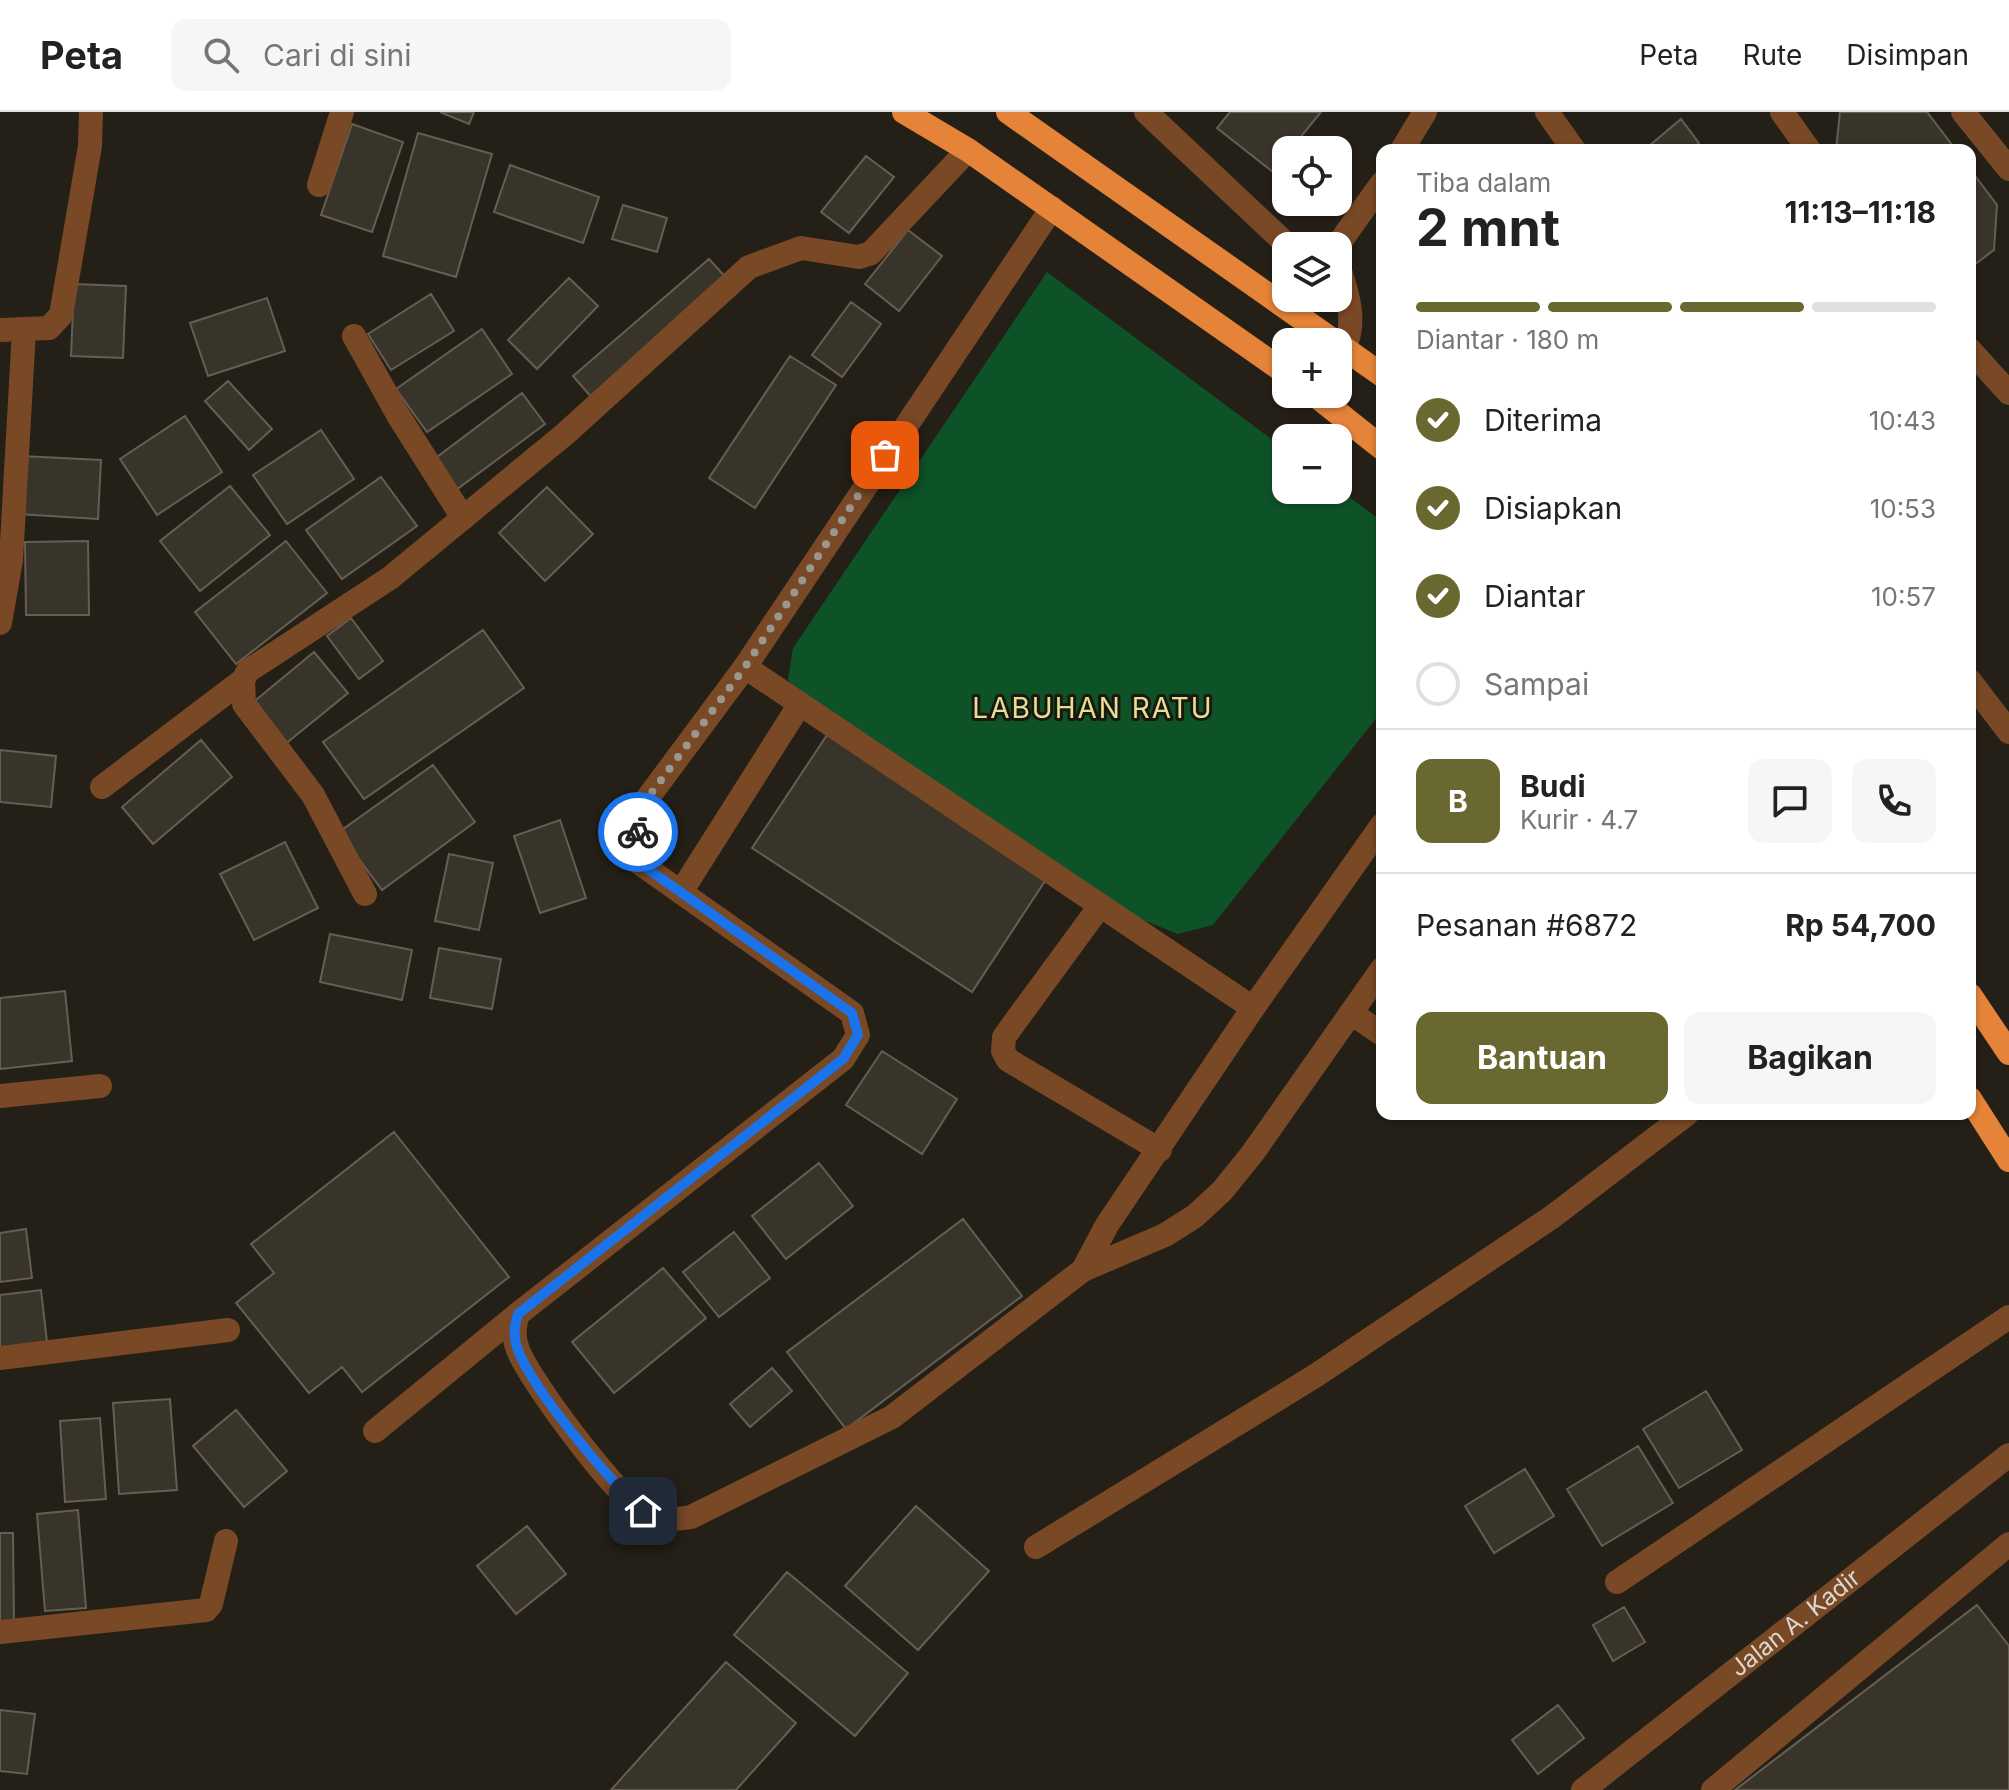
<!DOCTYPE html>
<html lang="id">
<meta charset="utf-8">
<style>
body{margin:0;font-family:Inter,sans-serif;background:#f6f6f6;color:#222;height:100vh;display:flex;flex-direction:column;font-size:30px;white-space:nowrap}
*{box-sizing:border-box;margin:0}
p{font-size:26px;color:#767676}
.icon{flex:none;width:44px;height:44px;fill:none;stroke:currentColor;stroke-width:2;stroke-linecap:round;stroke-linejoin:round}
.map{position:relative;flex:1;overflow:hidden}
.sheet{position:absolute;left:1376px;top:32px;width:600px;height:976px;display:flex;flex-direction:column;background:#fff;border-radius:16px;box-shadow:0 2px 6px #0004}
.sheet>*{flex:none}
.tools{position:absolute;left:1272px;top:24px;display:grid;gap:16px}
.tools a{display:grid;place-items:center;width:80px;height:80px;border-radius:16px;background:#fff;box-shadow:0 2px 6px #0004;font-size:40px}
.pin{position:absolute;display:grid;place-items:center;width:68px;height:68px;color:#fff;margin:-34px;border-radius:16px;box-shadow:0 4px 12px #0006}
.courier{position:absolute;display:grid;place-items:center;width:80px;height:80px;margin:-40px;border:6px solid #1a73e8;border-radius:50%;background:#fff;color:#222;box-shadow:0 2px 10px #0007}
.summary em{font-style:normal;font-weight:700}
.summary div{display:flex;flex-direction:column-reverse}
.summary{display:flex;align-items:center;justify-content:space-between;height:136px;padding:0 40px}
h1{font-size:52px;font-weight:700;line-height:60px}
.bar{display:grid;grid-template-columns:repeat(4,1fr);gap:12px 8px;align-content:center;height:96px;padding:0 40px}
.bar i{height:10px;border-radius:6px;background:#e0e0e0}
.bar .current{background:#696830}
.bar p{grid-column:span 4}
.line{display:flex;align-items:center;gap:20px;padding:0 40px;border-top:2px solid #e0e0e0}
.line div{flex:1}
.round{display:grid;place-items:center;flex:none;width:84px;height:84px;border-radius:16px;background:#f6f6f6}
ol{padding:0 40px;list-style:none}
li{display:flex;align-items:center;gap:24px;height:88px}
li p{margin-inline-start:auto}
li .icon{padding:8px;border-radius:50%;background:#696830;color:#fff;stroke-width:4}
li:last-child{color:#767676}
li i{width:44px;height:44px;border:4px solid #e0e0e0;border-radius:50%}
.cta{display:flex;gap:16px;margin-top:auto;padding:16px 40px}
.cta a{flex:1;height:92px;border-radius:16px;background:#696830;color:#fff;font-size:32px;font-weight:700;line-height:92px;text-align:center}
.cta a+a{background:#f6f6f6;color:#222}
header{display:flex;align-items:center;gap:48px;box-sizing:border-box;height:112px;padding:0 40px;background:#fff;border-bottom:2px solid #e0e0e0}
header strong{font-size:38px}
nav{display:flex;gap:44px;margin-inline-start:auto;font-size:28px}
.search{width:560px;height:72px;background:#f6f6f6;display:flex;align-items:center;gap:20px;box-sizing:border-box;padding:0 28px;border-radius:16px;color:#767676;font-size:30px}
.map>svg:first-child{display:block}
.green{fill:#0e5327}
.building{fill:#39342a;stroke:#645e54;stroke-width:2}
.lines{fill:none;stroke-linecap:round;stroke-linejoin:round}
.minor{stroke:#794825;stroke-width:24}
.highway{stroke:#e58338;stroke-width:24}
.done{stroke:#9a9790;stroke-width:8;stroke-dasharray:0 14.4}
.route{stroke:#1a73e8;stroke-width:10}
.labels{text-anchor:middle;stroke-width:6;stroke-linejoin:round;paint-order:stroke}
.street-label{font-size:24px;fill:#dad7d1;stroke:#1b160e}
.quarter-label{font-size:28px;letter-spacing:2px;fill:#e0e192;stroke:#1b160e}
</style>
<header>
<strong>Peta</strong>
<div class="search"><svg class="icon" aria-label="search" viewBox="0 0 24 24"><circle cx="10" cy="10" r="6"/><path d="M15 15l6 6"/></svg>Cari di sini</div>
<nav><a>Peta</a><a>Rute</a><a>Disimpan</a></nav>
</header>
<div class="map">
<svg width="2009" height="1678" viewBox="0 0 2009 1678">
<rect width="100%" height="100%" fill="#242017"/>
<path class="green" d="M1047,160L1286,338V378L1338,377L1382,409V599L1213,813L1178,822L1143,808L800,585L788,568L793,536Z"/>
<path class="building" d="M440,0H474L469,12Z
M1230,0H1321L1290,38H1286L1273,60L1217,16Z
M1840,0H1927L1956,38H1836Z
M1681,7L1699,31L1690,38H1652L1649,34Z
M352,12L403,30L372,120L321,103Z
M418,21L492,42L456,165L383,144Z
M866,44L894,65L849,121L821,100Z
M510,53L599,85L583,131L494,100Z
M1970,57L1997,93L1994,138L1970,156Z
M623,93L667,106L657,140L612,127Z
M908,118L942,144L899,199L865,172Z
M709,147L729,169L593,287L573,264Z
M569,166L598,194L537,257L508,228Z
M74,172L126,174L123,246L71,244Z
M431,182L454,219L391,258L368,222Z
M267,186L285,239L208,264L190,211Z
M851,190L881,212L842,265L812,243Z
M482,217L512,262L427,320L396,277Z
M790,244L836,273L755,396L709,366Z
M228,269L272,317L249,338L205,289Z
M522,281L545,312L456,378L433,348Z
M185,304L222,360L157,403L120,347Z
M321,318L354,367L287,412L253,363Z
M21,344L101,348L98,407L18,402Z
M381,365L417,414L342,467L306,418Z
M230,374L270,423L200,479L160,429Z
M547,375L593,422L545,469L499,421Z
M88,429L89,503H26L25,430Z
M286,429L327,481L236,552L195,500Z
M351,506L383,549L359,567L327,524Z
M483,518L524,576L364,687L323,630Z
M314,540L348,581L284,633L251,592Z
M829,620L1049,763L972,880L752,736Z
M201,628L232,665L153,732L122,695Z
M0,638L56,644L51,695L0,690Z
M433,653L475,710L382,778L339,720Z
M560,708L586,786L540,801L514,724Z
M285,730L318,796L254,828L220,762Z
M449,742L493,751L479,818L435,809Z
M330,822L412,838L402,888L320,870Z
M439,836L501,847L492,897L430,886Z
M65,879L72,949L0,957V886Z
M882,939L957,987L922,1042L846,993Z
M394,1020L509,1165L362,1280L342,1255L309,1281L236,1191L274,1161L251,1132Z
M819,1051L853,1094L786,1147L752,1104Z
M963,1107L1022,1184L846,1317L787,1240Z
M26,1117L32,1166L0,1170V1121Z
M734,1120L770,1166L719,1205L683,1160Z
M663,1156L706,1206L614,1281L572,1230Z
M41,1178L48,1239L0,1245V1183Z
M772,1256L792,1279L750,1315L730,1292Z
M1706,1279L1742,1338L1679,1376L1643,1317Z
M170,1287L177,1378L119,1382L113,1291Z
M236,1298L287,1359L244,1395L193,1334Z
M100,1306L106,1387L65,1390L60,1309Z
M1638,1334L1673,1391L1602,1434L1567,1377Z
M1525,1357L1554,1404L1494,1441L1465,1394Z
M916,1394L989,1459L918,1538L845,1474Z
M78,1398L86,1496L45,1499L37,1402Z
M527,1414L566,1462L516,1502L477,1454Z
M0,1421H13L14,1512H0Z
M787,1460L908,1561L855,1624L734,1523Z
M1977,1493L2009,1534V1678H1735Z
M1624,1495L1645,1530L1613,1549L1593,1513Z
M726,1550L796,1611L736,1678H611Z
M1558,1593L1584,1626L1538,1662L1512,1628Z
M0,1598L35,1602L27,1662L0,1659Z"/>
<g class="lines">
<g class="minor">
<path d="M1146,0L1283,129L1286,138"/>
<path d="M1547,0L1574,38"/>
<path d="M1782,0L1809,38"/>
<path d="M1963,0L2009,57"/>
<path d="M1402,38L1425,0"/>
<path d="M319,73L342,0"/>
<path d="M1052,96L745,555L1253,896"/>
<path d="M1337,134L1382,71"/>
<path d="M1338,153C1348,182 1360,218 1338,245"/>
<path d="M0,218L49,216L61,203L90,34L91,0"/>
<path d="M354,224L398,303L463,406"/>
<path d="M1970,238L2009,281"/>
<path d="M0,511L11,448L24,218"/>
<path d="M745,555L647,687L638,710V750L852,901L858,923L843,947L518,1202C514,1215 513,1225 518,1238C530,1269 615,1383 643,1399C658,1408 675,1408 691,1405L892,1305L1083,1158L1165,1123L1195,1104L1222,1079L1252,1042L1382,857"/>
<path d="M1970,569L2009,620"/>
<path d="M102,675L243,568"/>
<path d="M681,780L800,592"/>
<path d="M365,782L313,683L244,592L243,568L248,559L390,466L565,322L749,155L801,136L859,145L871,141L968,38"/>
<path d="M1100,794L1004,925L1003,939L1008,948L1160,1038"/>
<path d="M1351,901L1382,922"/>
<path d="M0,984L100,974"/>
<path d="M1083,1158L1107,1113L1253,896L1382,713"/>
<path d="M0,1246L228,1218"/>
<path d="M375,1319L518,1202"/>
<path d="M1036,1435L1315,1264L1552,1105L1687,1002"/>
<path d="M1617,1470L2009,1205"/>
<path d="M0,1520L206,1498L211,1492L226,1429"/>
<path id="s1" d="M1583,1678L2009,1343"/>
<path d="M1713,1678L2009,1432"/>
</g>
<path class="highway" d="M904,0L968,38L1286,261
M1008,0L1382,263
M1314,282L1382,336
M1970,883L2009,941
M1970,987L2009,1048"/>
</g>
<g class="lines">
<path class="done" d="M638,720L647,687L745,555L885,343"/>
<path class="route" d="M638,720V750L852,901L858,923L843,947L518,1202C514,1215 513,1225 518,1238C534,1280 609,1368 643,1399"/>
</g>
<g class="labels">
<g class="street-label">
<text dy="8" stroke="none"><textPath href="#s1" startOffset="270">Jalan A. Kadir</textPath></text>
</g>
<g class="quarter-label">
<text x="1093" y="606">LABUHAN RATU</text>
</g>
</g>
</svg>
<div class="tools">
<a><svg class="icon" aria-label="locate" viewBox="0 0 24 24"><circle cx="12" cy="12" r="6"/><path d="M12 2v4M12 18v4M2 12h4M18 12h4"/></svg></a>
<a><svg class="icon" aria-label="layers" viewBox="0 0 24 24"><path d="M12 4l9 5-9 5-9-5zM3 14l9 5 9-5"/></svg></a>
<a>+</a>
<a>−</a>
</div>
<div class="pin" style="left:885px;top:343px;background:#ea580c"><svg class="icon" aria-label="bag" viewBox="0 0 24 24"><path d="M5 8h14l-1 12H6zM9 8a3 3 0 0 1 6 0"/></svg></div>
<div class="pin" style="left:643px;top:1399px;background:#1f2937"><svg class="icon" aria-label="home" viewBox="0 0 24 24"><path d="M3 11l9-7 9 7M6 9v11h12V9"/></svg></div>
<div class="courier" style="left:638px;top:720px"><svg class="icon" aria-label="bike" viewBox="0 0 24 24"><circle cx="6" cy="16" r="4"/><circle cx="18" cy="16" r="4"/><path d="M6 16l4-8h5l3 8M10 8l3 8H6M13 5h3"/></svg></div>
<section class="sheet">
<div class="summary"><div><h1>2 mnt</h1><p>Tiba dalam</p></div><em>11:13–11:18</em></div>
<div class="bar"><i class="current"></i><i class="current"></i><i class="current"></i><i></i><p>Diantar · 180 m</p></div>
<ol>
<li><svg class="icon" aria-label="check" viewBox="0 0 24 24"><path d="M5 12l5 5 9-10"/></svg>Diterima<p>10:43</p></li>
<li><svg class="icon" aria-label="check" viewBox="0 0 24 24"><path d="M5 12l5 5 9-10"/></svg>Disiapkan<p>10:53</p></li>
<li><svg class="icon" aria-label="check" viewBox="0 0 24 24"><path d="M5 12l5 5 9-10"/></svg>Diantar<p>10:57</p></li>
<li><i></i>Sampai</li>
</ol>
<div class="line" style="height:144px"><b class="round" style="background:#696830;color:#fff">B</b><div><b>Budi</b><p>Kurir · 4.7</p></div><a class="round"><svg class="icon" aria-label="chat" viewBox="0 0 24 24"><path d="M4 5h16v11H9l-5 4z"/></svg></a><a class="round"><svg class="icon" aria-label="phone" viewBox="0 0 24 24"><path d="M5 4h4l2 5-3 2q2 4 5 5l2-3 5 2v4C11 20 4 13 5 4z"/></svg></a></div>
<div class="line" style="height:104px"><div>Pesanan #6872</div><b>Rp 54,700</b></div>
<div class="cta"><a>Bantuan</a><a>Bagikan</a></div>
</section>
</div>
